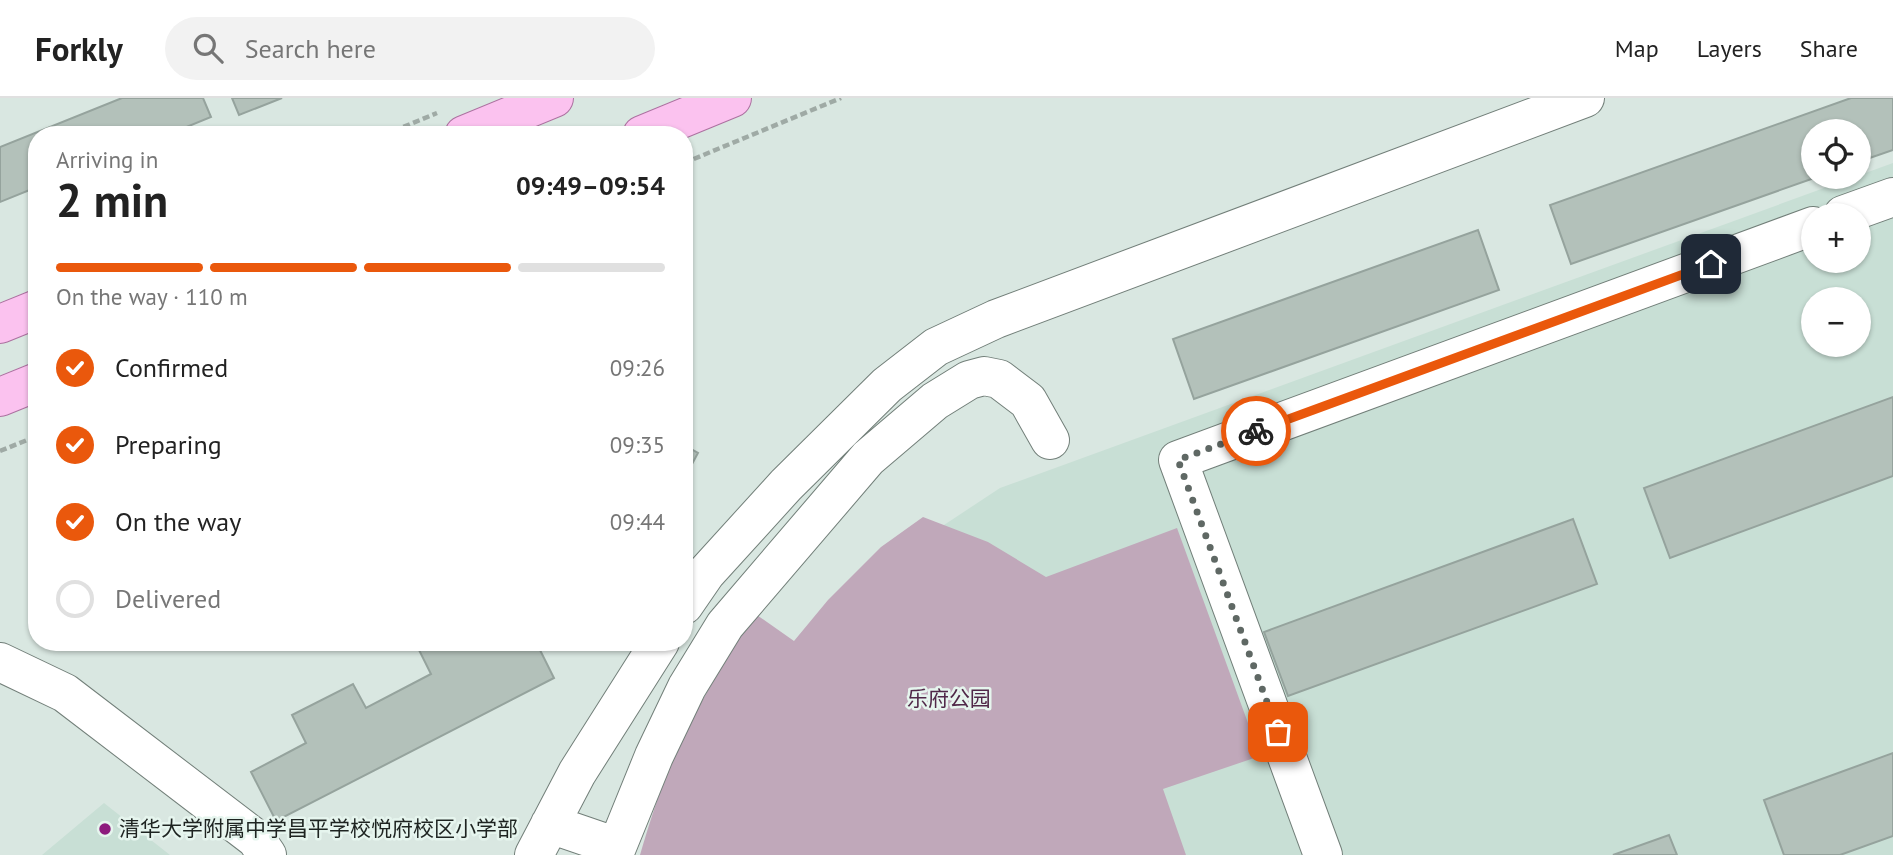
<!DOCTYPE html>
<meta charset="utf-8">
<style>
body{margin:0;font-family:"PT Sans","Noto Sans SC",sans-serif;background:#f2f2f2;color:#222;height:100vh;display:flex;flex-direction:column;font-size:26px;white-space:nowrap}
*{box-sizing:border-box;margin:0}
p{font-size:23px;color:#767676}
.icon{flex:none;width:38px;height:38px;fill:none;stroke:currentColor;stroke-width:2;stroke-linecap:round;stroke-linejoin:round}
.map{position:relative;flex:1;overflow:hidden}
.details{position:absolute;left:28px;top:28px;width:665px;height:525px;display:flex;flex-direction:column;background:#fff;border-radius:28px;box-shadow:0 2px 5px #0004}
.details>*{flex:none}
.tools{position:absolute;left:1801px;top:21px;display:grid;gap:14px}
.tools a{display:grid;place-items:center;width:70px;height:70px;border-radius:50%;background:#fff;box-shadow:0 2px 5px #0004;font-size:35px}
.pin{position:absolute;display:grid;place-items:center;width:60px;height:60px;color:#fff;margin:-30px;border-radius:14px;box-shadow:0 4px 10px #0006}
.courier{position:absolute;display:grid;place-items:center;width:70px;height:70px;margin:-35px;border:5px solid #ea580c;border-radius:50%;background:#fff;color:#222;box-shadow:0 2px 9px #0007}
.summary em{font-style:normal;font-weight:800}
.summary div{display:flex;flex-direction:column-reverse}
.summary{display:flex;align-items:center;justify-content:space-between;height:119px;padding:0 28px}
h1{font-size:46px;font-weight:800;line-height:52px}
.bar{display:grid;grid-template-columns:repeat(4,1fr);gap:10px 7px;align-content:center;height:84px;padding:0 28px}
.bar i{height:9px;border-radius:5px;background:#e0e0e0}
.bar .on{background:#ea580c}
.bar p{grid-column:span 4}
ol{padding:0 28px;list-style:none}
li{display:flex;align-items:center;gap:21px;height:77px}
li p{margin-inline-start:auto}
li .icon{padding:7px;border-radius:50%;background:#ea580c;color:#fff;stroke-width:4}
li:last-child{color:#767676}
li i{width:38px;height:38px;border:4px solid #e0e0e0;border-radius:50%}
header{display:flex;align-items:center;gap:42px;box-sizing:border-box;height:98px;padding:0 35px;background:#fff;border-bottom:2px solid #e0e0e0}
header strong{font-size:33px}
nav{display:flex;gap:38px;margin-inline-start:auto;font-size:24px}
.search{width:490px;height:63px;background:#f2f2f2;display:flex;align-items:center;gap:18px;box-sizing:border-box;padding:0 24px;border-radius:38px;color:#767676;font-size:26px}
.map>svg:first-child{display:block}
.built{fill:#c8dfd5;fill-rule:evenodd}
.green{fill:#c0a8ba}
.building{fill:#b3c1ba;stroke:#95a39d;stroke-width:2}
.lines{fill:none;stroke-linecap:round;stroke-linejoin:round}
.minor-casing{stroke:#727f79;stroke-width:40}
.major-casing{stroke:#ac71a0;stroke-width:40}
.path{stroke:#9faaa5;stroke-width:4.5;stroke-dasharray:7 3.5;stroke-linecap:butt}
.minor{stroke:#fff;stroke-width:38}
.major{stroke:#fbc2ef;stroke-width:38}
.done{stroke:#5f6864;stroke-width:7;stroke-dasharray:0 12.6}
.route{stroke:#ea580c;stroke-width:9}
.poi-dot{fill:#8d1b7d;stroke:#e6f5ee;stroke-width:2.5}
.labels{text-anchor:middle;stroke-width:5;stroke-linejoin:round;paint-order:stroke}
.park-label{font-size:21px;fill:#512849;stroke:#e6f5ee}
.poi-label{font-size:21px;fill:#1e2421;stroke:#e6f5ee;text-anchor:start}
</style>
<header>
<strong>Forkly</strong>
<div class="search"><svg class="icon" aria-label="search" viewBox="0 0 24 24"><circle cx="10" cy="10" r="6"/><path d="M15 15l6 6"/></svg>Search here</div>
<nav><a>Map</a><a>Layers</a><a>Share</a></nav>
</header>
<div class="map">
<svg width="1893" height="757" viewBox="0 0 1893 757">
<rect width="100%" height="100%" fill="#d9e7e1"/>
<path class="built" d="M1893,65V757H660L888,464L1000,390ZM1813,117H1858V163H1813ZM1813,201H1858V247H1813Z
M104,705L170,757H42Z"/>
<path class="green" d="M923,419L988,444L1046,479L1177,430L1260,658L1163,691L1186,757H640C650,723 661,688 675,656C697,607 727,561 754,515L794,543L828,502L881,449Z"/>
<path class="building" d="M122,0H203L211,19L167,37H37V89L0,104V49Z
M232,0H282L239,17Z
M1851,0H1893V52L1858,64V33H1813V79H1817L1571,166L1550,107Z
M1478,132L1499,192L1194,301L1173,241Z
M1893,299V378L1670,460L1644,390Z
M684,347L698,355L684,381Z
M1573,421L1597,486L1288,598L1264,534Z
M425,544H536L554,580L276,723L251,674L306,645L292,617L353,586L366,610L431,576L417,548Z
M1893,655V738L1840,757H1784L1764,702Z
M1669,737L1677,757H1613Z"/>
<g class="lines">
<g class="minor-casing">
<path id="minor" d="M1843,117L1893,99
M684,507L706,475L786,387L887,287L936,249L996,221L1585,0
M0,564L65,595L256,741L267,757
M550,726L617,749L654,658L687,589L725,527L868,360L935,303L969,282L984,278L999,281L1028,303L1050,342
M534,757L577,675L660,544
M1323,757L1178,362L1813,128"/>
</g>
<g class="major-casing">
<path id="major" d="M464,37L554,0
M642,37L732,0
M0,226L37,211
M0,299L37,284"/>
</g>
<path class="path" d="M384,37L437,15
M684,65L841,0
M0,353L37,338"/>
<use href="#minor" class="minor"/>
<use href="#major" class="major"/>
</g>
<g class="lines">
<path class="done" d="M1256,333L1178,362L1278,634"/>
<path class="route" d="M1256,333L1711,166"/>
</g>
<circle class="poi-dot" cx="105" cy="731" r="7"/>
<g class="labels">
<g class="park-label">
<text x="949" y="608">乐府公园</text>
</g>
<g class="poi-label">
<text x="119" y="738">清华大学附属中学昌平学校悦府校区小学部</text>
</g>
</g>
</svg>
<div class="tools">
<a><svg class="icon" aria-label="locate" viewBox="0 0 24 24"><circle cx="12" cy="12" r="6"/><path d="M12 2v4M12 18v4M2 12h4M18 12h4"/></svg></a>
<a>+</a>
<a>−</a>
</div>
<div class="pin" style="left:1278px;top:634px;background:#ea580c"><svg class="icon" aria-label="bag" viewBox="0 0 24 24"><path d="M5 8h14l-1 12H6zM9 8a3 3 0 0 1 6 0"/></svg></div>
<div class="pin" style="left:1711px;top:166px;background:#1f2937"><svg class="icon" aria-label="home" viewBox="0 0 24 24"><path d="M3 11l9-7 9 7M6 9v11h12V9"/></svg></div>
<div class="courier" style="left:1256px;top:333px"><svg class="icon" aria-label="bike" viewBox="0 0 24 24"><circle cx="6" cy="16" r="4"/><circle cx="18" cy="16" r="4"/><path d="M6 16l4-8h5l3 8M10 8l3 8H6M13 5h3"/></svg></div>
<section class="details">
<div class="summary"><div><h1>2 min</h1><p>Arriving in</p></div><em>09:49–09:54</em></div>
<div class="bar"><i class="on"></i><i class="on"></i><i class="on"></i><i></i><p>On the way · 110 m</p></div>
<ol>
<li><svg class="icon" aria-label="check" viewBox="0 0 24 24"><path d="M5 12l5 5 9-10"/></svg>Confirmed<p>09:26</p></li>
<li><svg class="icon" aria-label="check" viewBox="0 0 24 24"><path d="M5 12l5 5 9-10"/></svg>Preparing<p>09:35</p></li>
<li><svg class="icon" aria-label="check" viewBox="0 0 24 24"><path d="M5 12l5 5 9-10"/></svg>On the way<p>09:44</p></li>
<li><i></i>Delivered</li>
</ol>
</section>
</div>
